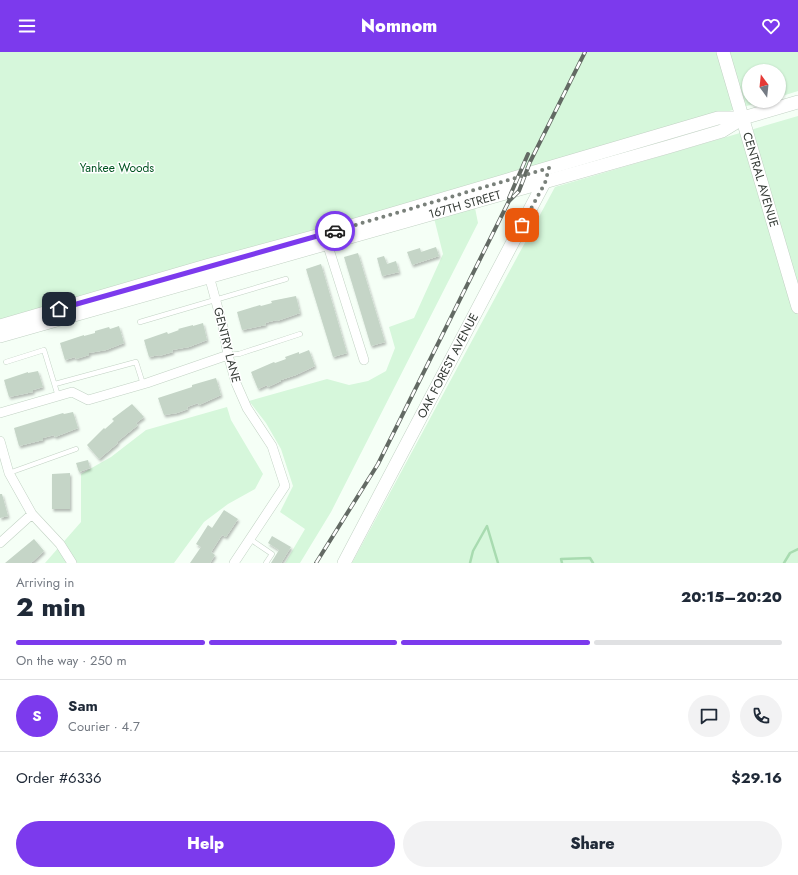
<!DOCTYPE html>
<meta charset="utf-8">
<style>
body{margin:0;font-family:Jost,sans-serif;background:#f2f2f3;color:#1f2937;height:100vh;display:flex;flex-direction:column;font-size:15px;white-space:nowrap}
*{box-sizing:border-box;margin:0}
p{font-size:13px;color:#747a83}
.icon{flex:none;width:22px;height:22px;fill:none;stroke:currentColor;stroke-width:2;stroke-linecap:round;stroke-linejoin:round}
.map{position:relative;height:511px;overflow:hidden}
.side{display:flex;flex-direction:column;background:#fff;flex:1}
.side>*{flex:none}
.needle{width:26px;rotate:345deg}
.fabs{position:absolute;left:742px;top:12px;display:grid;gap:8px}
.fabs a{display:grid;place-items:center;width:44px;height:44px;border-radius:50%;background:#fff;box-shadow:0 1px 3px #0004;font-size:20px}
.pin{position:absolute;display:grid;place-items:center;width:34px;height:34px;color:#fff;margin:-17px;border-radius:8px;box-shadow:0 2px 6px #0006}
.courier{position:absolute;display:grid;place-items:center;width:40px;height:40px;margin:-20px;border:3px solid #7c3aed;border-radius:50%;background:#fff;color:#222;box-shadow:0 1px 5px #0007}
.overview em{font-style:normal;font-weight:800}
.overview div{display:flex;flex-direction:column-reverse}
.overview{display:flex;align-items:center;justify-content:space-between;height:68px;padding:0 16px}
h1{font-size:26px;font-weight:800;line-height:30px}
.bar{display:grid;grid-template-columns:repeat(4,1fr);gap:6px 4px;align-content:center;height:48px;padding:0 16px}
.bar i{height:5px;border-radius:3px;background:#e0e1e3}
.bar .current{background:#7c3aed}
.bar p{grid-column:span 4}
.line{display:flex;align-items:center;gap:10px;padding:0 16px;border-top:1px solid #e0e1e3}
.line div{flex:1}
.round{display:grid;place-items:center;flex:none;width:42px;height:42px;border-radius:21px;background:#f2f2f3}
.button{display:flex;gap:8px;margin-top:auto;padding:8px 16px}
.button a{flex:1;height:46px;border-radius:24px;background:#7c3aed;color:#fff;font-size:16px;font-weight:800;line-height:46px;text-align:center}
.button a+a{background:#f2f2f3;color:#1f2937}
header{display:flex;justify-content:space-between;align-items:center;height:52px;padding:0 16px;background:#7c3aed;color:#fff;font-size:18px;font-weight:800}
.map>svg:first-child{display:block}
.green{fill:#d6f7db}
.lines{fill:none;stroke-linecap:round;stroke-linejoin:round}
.stream{stroke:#a8dbb0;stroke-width:2.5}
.building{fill:#c5d5c7;filter:url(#shadow)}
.lane-casing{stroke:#c2d2c4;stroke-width:5.5}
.street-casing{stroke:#c2d2c4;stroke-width:10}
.secondary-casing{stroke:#c2d2c4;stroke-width:14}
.lane{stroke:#fff;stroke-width:4.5}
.street{stroke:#fff;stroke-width:9}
.secondary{stroke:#fff;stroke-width:13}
.rail-casing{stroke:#636a64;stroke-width:4}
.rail{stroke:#fff;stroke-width:2.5;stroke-dasharray:8;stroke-linecap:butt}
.done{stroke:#79807a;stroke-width:4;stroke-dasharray:0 7.2}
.route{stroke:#7c3aed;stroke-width:5}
.labels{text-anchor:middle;stroke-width:3;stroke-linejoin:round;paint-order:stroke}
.park-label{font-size:12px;fill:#005421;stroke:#fff}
.street-label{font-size:12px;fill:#363c37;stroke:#fff}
</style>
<header><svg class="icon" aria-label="menu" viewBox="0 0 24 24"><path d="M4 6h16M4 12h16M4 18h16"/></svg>Nomnom<svg class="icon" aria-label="heart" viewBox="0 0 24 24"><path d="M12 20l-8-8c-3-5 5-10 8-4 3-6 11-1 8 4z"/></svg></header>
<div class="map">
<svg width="798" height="511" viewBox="0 0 798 511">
<defs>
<filter id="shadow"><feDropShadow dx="1.5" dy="2.5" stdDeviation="1" flood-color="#0004"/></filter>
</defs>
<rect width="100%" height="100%" fill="#f5fff6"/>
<path class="green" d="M0,0H798V39L779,45V19H749V49H764L0,270Z
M798,64V511H352L555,135Z
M475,156L478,171L331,460L300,511H285L305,477L280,460L293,434L281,397L266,371L249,349L327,327L349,333L368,329L386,319L395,296L389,275L414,266L443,202L434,166Z
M227,355L231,368L263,422L255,437L228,452L204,470L174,511H45L81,470V422L111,405L146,378Z"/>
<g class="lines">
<path class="stream" d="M470,511L473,499L487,474L498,511
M562,511L561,507L590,506L593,511
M784,511L790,501L798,497"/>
</g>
<path class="building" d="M436,195L439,204L412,213L407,200L420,196L421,200Z
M358,201L385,290L371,294L344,205Z
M384,204L387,212L396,209L399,220L382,224L377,206Z
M321,212L347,301L333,305L306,217Z
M296,244L300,261L277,269V268L265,271L266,273L242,278L237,260L260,253L261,254L272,251L271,249Z
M203,271L207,288L189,295L172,298L173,300L159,304V303L149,305L144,288L167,280L168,282L179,278L178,277L193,273V274Z
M119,274L124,291L106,298L89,301V303L76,307L75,305L65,308L60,291L84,283V284L95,281V279L109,275L110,277Z
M309,298L315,314L296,323L281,328V329L268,335L267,333L258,337L251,320L274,310L275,311L286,307L285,305L299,300V302Z
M38,319L43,335L33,338V340L9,345L4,328L28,320V321Z
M216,326L221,343L199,353L198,351L187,355L188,357L177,361L164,363L158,346L192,335V333Z
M132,352L144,365L136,371L138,373L117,390L118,391L99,407L87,393L104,376L105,377L114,369L112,367Z
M73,360L78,376L55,385L54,383L43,386V388L19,394L14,376L63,361L64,362Z
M88,408L90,416L79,420L76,411Z
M70,421V457H52V422Z
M0,442H2L8,464L0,466Z
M224,458L238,467L226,485L222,483L211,500L215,503L210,511H190L201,495L196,492L208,473L212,476Z
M272,484L291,495L281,511H271L279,498L268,491Z
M34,487L44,499L31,511H5Z"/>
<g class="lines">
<g class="lane-casing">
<path id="lane" d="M140,270L286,227
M228,303L239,302L300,282
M6,310L44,298L58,344
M55,332L136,310L143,332
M9,421L76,397
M250,487L272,502L266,511"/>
</g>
<g class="street-casing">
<path id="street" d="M327,191L364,308
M208,220L223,275L228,303L236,331L247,356L272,394L285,434L234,511
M0,361L72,340L88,348L147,331L228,303
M0,389L9,421L32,462L60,492L72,511
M0,491L32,462"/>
</g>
<g class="secondary-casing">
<g id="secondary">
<path id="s1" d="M723,0L798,255"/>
<path d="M0,274L206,214L324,182L718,66H743"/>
<path id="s2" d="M0,284L668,95L722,79L743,66L798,50"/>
<path id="s3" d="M344,511L546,127"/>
</g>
</g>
<use href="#lane" class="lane"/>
<use href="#street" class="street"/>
<use href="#secondary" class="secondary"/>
<g class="rail-casing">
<path id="rail" d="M509,146L528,102
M316,511L378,412L509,149L519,139L530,110L585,0"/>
</g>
<use href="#rail" class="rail"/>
</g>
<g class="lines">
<path class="done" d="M335,179L549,116L545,131L522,173"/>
<path class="route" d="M59,257L335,179"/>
</g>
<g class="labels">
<g class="park-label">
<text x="117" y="120">Yankee Woods</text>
</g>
<g class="street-label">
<text dy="4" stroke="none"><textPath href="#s1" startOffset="133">CENTRAL AVENUE</textPath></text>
<text dy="4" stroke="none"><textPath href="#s2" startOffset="483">167TH STREET</textPath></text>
<text transform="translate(227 293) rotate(76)" y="4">GENTRY LANE</text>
<text dy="4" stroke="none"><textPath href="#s3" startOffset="223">OAK FOREST AVENUE</textPath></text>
</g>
</g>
</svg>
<div class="fabs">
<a><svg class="needle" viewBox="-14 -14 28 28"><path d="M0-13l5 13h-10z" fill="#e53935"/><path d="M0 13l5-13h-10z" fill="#747a83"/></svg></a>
</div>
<div class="pin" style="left:522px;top:173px;background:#ea580c"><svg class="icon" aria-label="bag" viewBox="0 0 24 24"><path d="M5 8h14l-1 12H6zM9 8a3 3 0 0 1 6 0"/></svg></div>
<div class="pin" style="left:59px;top:257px;background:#1f2937"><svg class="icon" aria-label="home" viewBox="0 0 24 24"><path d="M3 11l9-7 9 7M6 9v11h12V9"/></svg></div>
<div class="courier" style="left:335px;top:179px"><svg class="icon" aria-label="car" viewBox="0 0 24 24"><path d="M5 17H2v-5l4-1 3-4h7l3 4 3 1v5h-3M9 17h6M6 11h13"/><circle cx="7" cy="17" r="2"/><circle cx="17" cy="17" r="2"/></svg></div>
</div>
<section class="side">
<div class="overview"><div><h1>2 min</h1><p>Arriving in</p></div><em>20:15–20:20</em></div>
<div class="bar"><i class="current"></i><i class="current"></i><i class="current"></i><i></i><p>On the way · 250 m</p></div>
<div class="line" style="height:72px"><b class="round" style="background:#7c3aed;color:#fff">S</b><div><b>Sam</b><p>Courier · 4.7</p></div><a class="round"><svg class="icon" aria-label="chat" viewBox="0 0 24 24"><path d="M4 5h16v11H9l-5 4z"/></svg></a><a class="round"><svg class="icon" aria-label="phone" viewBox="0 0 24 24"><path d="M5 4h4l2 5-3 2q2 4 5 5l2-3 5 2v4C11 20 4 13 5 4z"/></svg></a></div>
<div class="line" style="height:52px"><div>Order #6336</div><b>$29.16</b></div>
<div class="button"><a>Help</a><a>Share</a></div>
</section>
